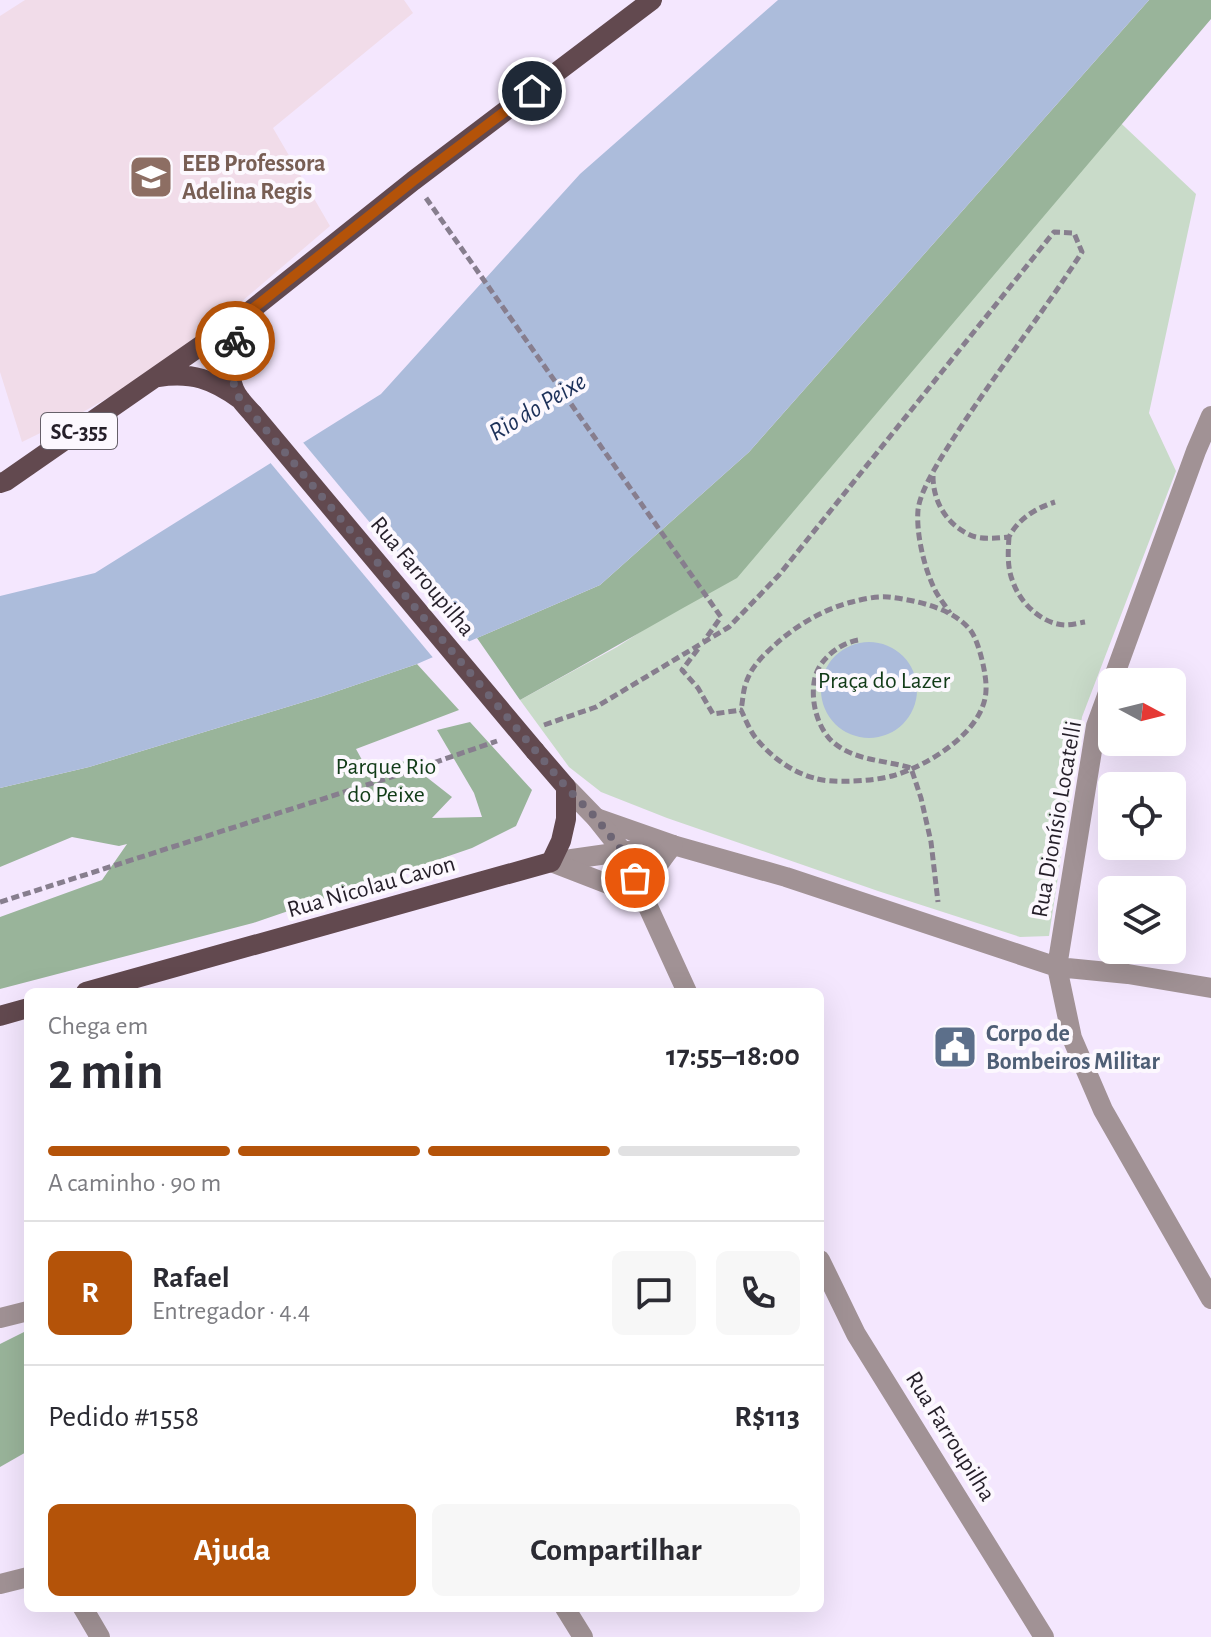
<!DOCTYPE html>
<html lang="pt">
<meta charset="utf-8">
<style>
body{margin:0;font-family:"Alegreya Sans",sans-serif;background:#f7f7f7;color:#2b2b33;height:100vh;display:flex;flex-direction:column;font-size:30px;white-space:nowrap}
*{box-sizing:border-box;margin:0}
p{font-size:26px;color:#7c7c81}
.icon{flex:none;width:44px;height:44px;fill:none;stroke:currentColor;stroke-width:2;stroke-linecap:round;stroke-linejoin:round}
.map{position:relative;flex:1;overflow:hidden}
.details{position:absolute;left:24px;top:988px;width:800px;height:624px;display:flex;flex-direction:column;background:#fff;border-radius:12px;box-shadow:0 8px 32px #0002}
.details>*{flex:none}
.needle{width:52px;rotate:97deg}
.tools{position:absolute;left:1098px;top:668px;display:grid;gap:16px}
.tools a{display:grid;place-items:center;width:88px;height:88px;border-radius:12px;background:#fff;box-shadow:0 8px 32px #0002;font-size:40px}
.pin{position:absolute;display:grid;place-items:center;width:68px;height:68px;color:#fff;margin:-34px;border:4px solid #fff;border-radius:50%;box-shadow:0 2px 8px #0007}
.courier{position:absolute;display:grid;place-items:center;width:80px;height:80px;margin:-40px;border:6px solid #b45309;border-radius:50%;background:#fff;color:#222;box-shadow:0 2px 10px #0007}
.headline em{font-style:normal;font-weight:700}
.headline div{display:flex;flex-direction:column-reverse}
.headline{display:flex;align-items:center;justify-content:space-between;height:136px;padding:0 24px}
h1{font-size:52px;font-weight:700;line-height:60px}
.bar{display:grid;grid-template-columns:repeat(4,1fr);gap:12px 8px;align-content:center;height:96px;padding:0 24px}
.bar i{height:10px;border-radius:6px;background:#e1e1e2}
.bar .selected{background:#b45309}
.bar p{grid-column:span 4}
.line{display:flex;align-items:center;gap:20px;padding:0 24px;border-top:2px solid #e1e1e2}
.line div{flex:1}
.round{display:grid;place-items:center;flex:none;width:84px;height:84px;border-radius:12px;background:#f7f7f7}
.button{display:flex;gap:16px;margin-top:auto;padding:16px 24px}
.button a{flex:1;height:92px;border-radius:12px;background:#b45309;color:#fff;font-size:32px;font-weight:700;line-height:92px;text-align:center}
.button a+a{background:#f7f7f7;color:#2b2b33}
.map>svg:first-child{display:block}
.education{fill:#f1dce9}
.green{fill:#c9dbc9}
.forest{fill:#99b49a}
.water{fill:#acbcdb}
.pier{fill:#f4e7fe}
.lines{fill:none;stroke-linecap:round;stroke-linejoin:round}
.path{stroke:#877e8e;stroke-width:5;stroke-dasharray:8 4;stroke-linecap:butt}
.minor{stroke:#a19295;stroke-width:20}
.tertiary{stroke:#a19295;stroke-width:20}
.primary{stroke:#62494f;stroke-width:20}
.primary-bridge{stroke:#62494f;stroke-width:20}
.done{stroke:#6d6574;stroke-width:8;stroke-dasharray:0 14.4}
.route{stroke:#b45309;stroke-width:10}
.labels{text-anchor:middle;stroke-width:8;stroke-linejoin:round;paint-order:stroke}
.shield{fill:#fcf8fe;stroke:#666069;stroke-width:2}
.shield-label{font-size:22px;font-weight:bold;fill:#251f29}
.education-label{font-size:24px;font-weight:bold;fill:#785e54;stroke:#fcf8fe;text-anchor:start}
.street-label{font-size:24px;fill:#251f29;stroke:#fcf8fe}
.park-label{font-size:24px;fill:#113b17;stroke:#fcf8fe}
.service-label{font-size:24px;font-weight:bold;fill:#4e5e75;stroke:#fcf8fe;text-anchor:start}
.water-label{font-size:26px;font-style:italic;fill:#1c3059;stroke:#fcf8fe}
</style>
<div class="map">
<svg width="1211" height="1637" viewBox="0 0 1211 1637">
<rect width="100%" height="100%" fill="#f4e7fe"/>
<path class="education" d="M25,0H404L413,13L273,128L330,226L172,361L83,412L22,442L0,372V16Z"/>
<path class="green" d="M1091,95L1196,194L1149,413L1176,471L1082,717L1049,936L1020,937L878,891L667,818L601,792L569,767L520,700L617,647L693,598Z"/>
<path class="forest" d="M1149,0H1211V19L737,578C664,618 593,660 520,700L477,638L600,585L749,452Z
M417,664L459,710L356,749L367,769L406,761L452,797L432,818L482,817L474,793L437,730L470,722L532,790L516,826L472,848L253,923L0,989V917L102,880L127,844L119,846L72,837L0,867V788L89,767L323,696Z
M28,1330V1451L0,1467V1344Z"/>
<path class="water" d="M778,0H1149L749,452L600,585L417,664L323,696L89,767L0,788V596L95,573L381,394L580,174Z
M821 690a48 48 0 1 1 96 0a48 48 0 1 1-96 0Z"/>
<path class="pier" d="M301,440L472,645L435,660L268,460Z"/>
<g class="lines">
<path class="path" d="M426,198L721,617L704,641
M933,476C933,501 946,524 970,535C981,540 997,538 1009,537C1018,519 1036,508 1055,502
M1009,537C1008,552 1007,568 1013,582C1020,603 1042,624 1065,625C1072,625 1079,623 1085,622
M858,640C841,643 822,657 816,674C809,696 816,728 834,743C856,761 885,760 911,768L921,798L931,842L938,902
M698,649L682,670L698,688L713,714L741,710C745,718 749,729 755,737C769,755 791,772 814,778C831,784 874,781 892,776C928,766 985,731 986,690C987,676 979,642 971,631C954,608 915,600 888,597C877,596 863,599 852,602C824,609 799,624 778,642C766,653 753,664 747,680C743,689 743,700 741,710
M544,725L596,707L729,627L779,575L1054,232L1074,233L1082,252C1041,316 994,375 953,439C942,456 920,490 918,510C916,533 924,567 934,588C938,597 945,605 950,613
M0,902L404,773L497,741"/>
<path class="minor" d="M1211,416L1196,451L1096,726L1057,967L1072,1038L1103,1110L1211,1299
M596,818L673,845L786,877L1057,967L1128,974L1211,988
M551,862L670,845
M0,1318L28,1311
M0,1584L28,1577
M83,1608L100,1637
M565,1608L583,1637"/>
<path class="tertiary" d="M566,787L596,818L623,852L687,992
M551,862L613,886L647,905
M647,905C651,873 653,870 673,845
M820,1260L856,1334L1044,1637"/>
<path class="primary" d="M245,315C236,336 224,365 234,389C238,399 247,407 253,414
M158,377C192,372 212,379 240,399
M0,483L6,481L245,315L413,181L652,0
M86,992L551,862L561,841L566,819V787L535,751
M0,1016L28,1008"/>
<path class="primary-bridge" d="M253,414L535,751"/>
</g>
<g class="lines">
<path class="done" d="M235,341C231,362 229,379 240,399L566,787L596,818L623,852L635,878"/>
<path class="route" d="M235,341L245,315L413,181L532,91"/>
</g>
<defs>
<g id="school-square" transform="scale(2.3)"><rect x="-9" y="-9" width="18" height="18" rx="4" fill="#8d6e63" stroke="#fcf8fe"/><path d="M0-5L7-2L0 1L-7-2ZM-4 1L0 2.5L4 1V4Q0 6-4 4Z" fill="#fff"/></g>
<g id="civic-square" transform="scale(2.3)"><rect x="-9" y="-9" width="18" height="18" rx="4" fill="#5c6f8a" stroke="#fcf8fe"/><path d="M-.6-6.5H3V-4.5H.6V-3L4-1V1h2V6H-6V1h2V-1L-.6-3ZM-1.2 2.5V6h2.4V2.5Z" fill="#fff"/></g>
</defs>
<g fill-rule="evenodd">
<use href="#school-square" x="151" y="177"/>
<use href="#civic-square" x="955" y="1047"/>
</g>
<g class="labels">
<rect class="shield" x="41" y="413" width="76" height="36" rx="6"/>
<g class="shield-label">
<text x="79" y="439">SC-355</text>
</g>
<g class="education-label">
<text x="182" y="171">EEB Professora<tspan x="182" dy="28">Adelina Regis</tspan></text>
</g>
<g class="street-label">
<text transform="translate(423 576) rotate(50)" y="8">Rua Farroupilha</text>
<text transform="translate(1056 819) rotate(-80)" y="8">Rua Dionísio Locatelli</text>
<text transform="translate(371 886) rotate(-16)" y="8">Rua Nicolau Cavon</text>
<text transform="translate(951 1436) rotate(58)" y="8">Rua Farroupilha</text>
</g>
<g class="park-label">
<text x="884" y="688">Praça do Lazer</text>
<text x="386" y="774">Parque Rio<tspan x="386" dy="28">do Peixe</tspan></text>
</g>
<g class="service-label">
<text x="986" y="1041">Corpo de<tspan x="986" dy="28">Bombeiros Militar</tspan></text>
</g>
<g class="water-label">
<text transform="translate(537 406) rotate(-31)" y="9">Rio do Peixe</text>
</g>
</g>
</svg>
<div class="tools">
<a><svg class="needle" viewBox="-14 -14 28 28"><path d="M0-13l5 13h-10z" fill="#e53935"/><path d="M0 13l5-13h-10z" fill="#7c7c81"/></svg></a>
<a><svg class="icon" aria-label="locate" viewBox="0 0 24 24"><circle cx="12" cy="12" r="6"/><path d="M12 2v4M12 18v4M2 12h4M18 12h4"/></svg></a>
<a><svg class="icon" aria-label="layers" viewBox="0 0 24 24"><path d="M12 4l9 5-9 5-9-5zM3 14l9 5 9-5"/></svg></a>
</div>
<div class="pin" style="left:635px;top:878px;background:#ea580c"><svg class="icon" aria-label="bag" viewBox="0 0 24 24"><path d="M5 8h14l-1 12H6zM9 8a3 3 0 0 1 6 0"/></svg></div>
<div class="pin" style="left:532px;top:91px;background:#1f2937"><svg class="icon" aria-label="home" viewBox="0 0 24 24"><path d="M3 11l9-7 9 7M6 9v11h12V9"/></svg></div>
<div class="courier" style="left:235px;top:341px"><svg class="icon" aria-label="bike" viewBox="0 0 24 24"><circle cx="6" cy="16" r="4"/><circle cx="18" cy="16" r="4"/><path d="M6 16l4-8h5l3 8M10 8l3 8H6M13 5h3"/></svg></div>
<section class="details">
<div class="headline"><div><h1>2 min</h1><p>Chega em</p></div><em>17:55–18:00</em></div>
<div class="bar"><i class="selected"></i><i class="selected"></i><i class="selected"></i><i></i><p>A caminho · 90 m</p></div>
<div class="line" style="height:144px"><b class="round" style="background:#b45309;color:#fff">R</b><div><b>Rafael</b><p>Entregador · 4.4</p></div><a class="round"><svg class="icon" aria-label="chat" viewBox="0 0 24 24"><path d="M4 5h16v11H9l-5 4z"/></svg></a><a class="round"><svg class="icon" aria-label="phone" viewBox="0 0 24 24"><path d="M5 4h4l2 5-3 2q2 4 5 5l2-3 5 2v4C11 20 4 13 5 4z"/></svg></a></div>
<div class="line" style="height:104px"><div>Pedido #1558</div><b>R$113</b></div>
<div class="button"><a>Ajuda</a><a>Compartilhar</a></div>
</section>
</div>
